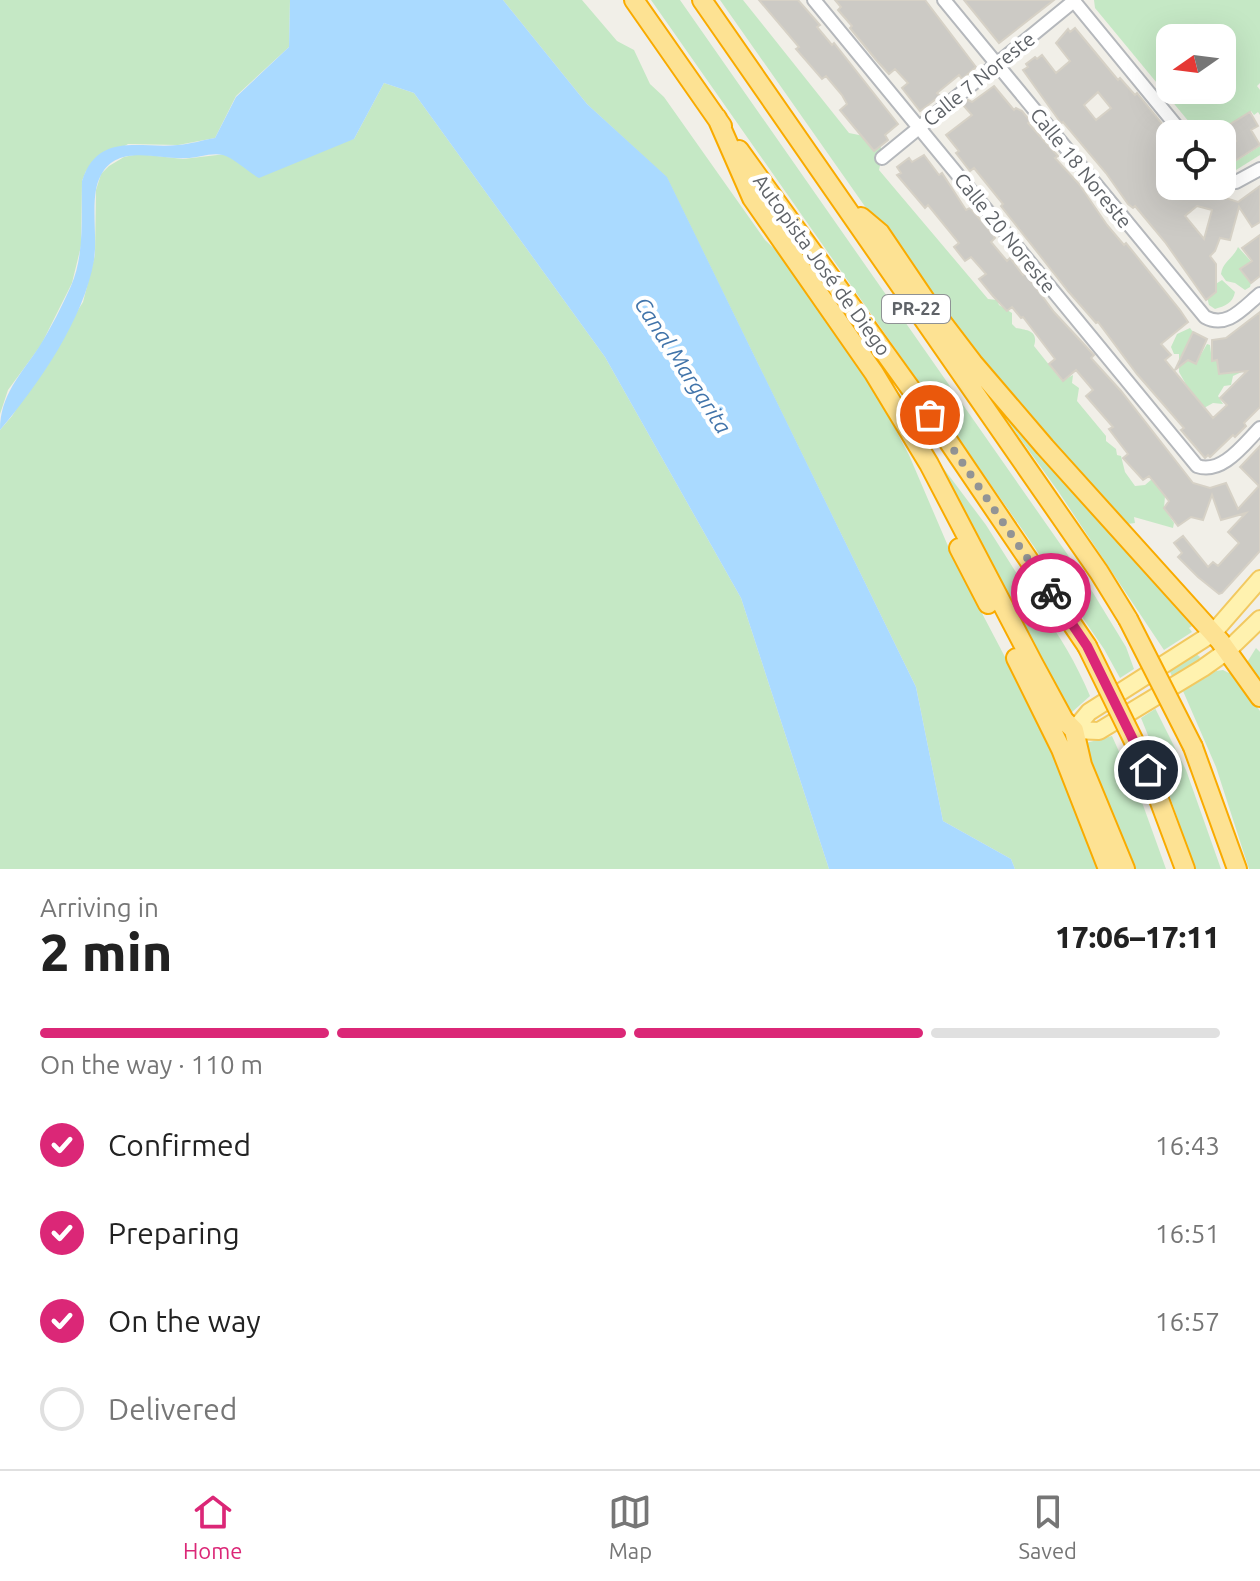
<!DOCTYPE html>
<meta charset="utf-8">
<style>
body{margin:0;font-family:Ubuntu,sans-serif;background:#f2f2f2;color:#222;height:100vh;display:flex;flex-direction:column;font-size:30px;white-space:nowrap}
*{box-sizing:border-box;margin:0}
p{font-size:26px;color:#767676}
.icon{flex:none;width:44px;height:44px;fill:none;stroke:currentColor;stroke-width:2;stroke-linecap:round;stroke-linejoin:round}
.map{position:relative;height:869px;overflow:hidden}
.panel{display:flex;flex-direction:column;background:#fff;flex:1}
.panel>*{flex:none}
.needle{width:52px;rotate:256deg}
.fabs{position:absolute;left:1156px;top:24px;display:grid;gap:16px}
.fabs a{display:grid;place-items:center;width:80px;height:80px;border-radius:16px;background:#fff;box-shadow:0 8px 32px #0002;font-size:40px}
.pin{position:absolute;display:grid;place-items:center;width:68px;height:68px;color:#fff;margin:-34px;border:4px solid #fff;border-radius:50%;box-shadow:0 2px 8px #0007}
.courier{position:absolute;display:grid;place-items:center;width:80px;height:80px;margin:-40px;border:6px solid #db2777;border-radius:50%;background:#fff;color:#222;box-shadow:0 2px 10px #0007}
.overview em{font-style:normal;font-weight:800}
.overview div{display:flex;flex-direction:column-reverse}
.overview{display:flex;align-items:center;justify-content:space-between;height:136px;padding:0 40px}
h1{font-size:52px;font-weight:800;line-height:60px}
.bar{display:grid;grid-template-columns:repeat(4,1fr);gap:12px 8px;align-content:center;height:96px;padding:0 40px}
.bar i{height:10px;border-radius:6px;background:#e0e0e0}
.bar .current{background:#db2777}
.bar p{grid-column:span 4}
ol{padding:0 40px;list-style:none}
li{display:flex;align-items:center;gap:24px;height:88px}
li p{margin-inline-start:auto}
li .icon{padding:8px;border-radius:50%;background:#db2777;color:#fff;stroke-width:4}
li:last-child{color:#767676}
li i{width:44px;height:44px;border:4px solid #e0e0e0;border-radius:50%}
.tabs{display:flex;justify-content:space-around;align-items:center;height:112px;border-top:2px solid #e0e0e0;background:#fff;font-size:22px;color:#767676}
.tabs a{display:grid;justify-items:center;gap:4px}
.tabs .current{color:#db2777}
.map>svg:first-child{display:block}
.green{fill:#c5e8c5;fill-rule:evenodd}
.water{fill:#aadaff}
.building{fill:#cccac5;stroke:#d6d1c6;stroke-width:2;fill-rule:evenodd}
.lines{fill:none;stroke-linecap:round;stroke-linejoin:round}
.minor-casing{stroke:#b5b8bc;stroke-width:16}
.major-casing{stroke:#f2c960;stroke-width:20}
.highway-casing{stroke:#f9ab00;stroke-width:22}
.minor{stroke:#fff;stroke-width:12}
.major{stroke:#fff2af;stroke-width:16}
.highway{stroke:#fde293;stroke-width:18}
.highway-bridge-casing{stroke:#f9ab00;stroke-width:22;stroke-linecap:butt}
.highway-bridge{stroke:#fde293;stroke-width:18}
.done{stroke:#929495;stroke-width:8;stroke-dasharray:0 14.4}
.route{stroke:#db2777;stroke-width:10}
.labels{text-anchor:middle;stroke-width:8;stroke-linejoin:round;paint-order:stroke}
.shield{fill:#fff;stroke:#8f9295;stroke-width:2}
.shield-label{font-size:18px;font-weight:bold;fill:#5f6368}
.street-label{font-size:20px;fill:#5f6368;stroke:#fff}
.water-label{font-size:22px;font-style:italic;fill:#4174aa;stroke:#fff}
</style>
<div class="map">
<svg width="1260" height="869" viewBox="0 0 1260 869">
<rect width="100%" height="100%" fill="#f1efe8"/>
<path class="green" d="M0,0H290L289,47L236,96L215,138L178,145L128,144L86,171L82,181L81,246L72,283L41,345L8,390L0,414Z
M503,0H582L617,41L634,50L650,84L664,97L765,240L784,258L857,361L876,393L909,455L954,560L1047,737L1100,869H1015L1011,859L943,821L916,687L667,178L587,104Z
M651,0H680L1084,578L1126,647L1134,669L1120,678L1104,649L1024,532Z
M720,0H743L849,133L864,136L874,150L880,146L883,152L879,170L988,299L997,300L999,305L1012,313V324L1016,328C1026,330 1039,330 1034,346L1062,381L1073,375L1072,383L1079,388L1077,401L1106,436V441L1116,449L1117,455L1121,456L1125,472L1135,486L1145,485L1152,479L1165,496L1164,508L1174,523L1173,528L1134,517L1135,523L1120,525L937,309Z
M1094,0H1260V83L1257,86L1260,90V115L1258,112L1254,115L1251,111L1227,126L1236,141L1232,143L1228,141L1230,135L1225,133L1222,138V134H1199L1095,8ZM1170,38H1222V90H1170Z
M384,83L414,93L605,357L741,598L829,869H0V430L12,416L83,302L95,255L96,190L101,174L109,166L124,157L139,154L183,159L354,139Z
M1260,146V155L1236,170L1230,171L1227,167Z
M1238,247L1258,269L1250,262L1241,269L1251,283L1250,287L1245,290L1235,283L1226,281L1221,274C1223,261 1233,259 1238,247Z
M1222,280L1235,292C1233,303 1225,306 1215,309L1209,305L1207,297L1214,285Z
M1190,328L1193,332L1182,356L1196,363L1207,344L1210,345L1212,361L1217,360L1219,374L1246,370L1233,376L1231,385L1224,386L1218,396L1223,404L1213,403L1204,408L1184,391L1188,388L1179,372V354H1174L1171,347L1177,334Z
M983,387L1192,626L1189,628L1192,632L1164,650L1058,491Z
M935,465H941L986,525L1038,607C1059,633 1077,665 1090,696L1071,713L1067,707L1064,708Z
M1256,648L1260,652V687L1246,664Z
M1195,653L1200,657L1197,663L1173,678L1168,668Z
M1223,670L1229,673L1232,671L1260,711V869H1249L1216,767L1183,691L1216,671Z
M1153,704L1186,770L1221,869H1195L1152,745L1141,718L1155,709Z
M1112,736L1143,805L1166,869H1132L1086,754L1089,752L1086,743Z"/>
<path class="water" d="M290,0H503L587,104L667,177L916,687L943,821L1011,859L1015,869H829L741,598L605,357L414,93L384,83L354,139L259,178C248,172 234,158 223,155C212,152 197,158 186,158C159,160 118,143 101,175C89,196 98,235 94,260C84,319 39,384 0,430C0,395 21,374 39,347C51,328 62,306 71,286C85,254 81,215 82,181C98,131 140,149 178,145C191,144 203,140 215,138L236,97L289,47Z"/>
<path class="building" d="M759,0H798L820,25L817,27L832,45L834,43L898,124L885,135L888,140L874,151L840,110L847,104L842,95L826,76L822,79L796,49L799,47Z
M835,0H925L976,67L962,79L959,75L937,93L940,96L920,111L902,88L908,83L895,69L889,74L877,61L850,28L852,26L838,10L841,7Z
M964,0H1054L999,43Z
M1075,28L1118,80L1120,78L1135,95L1137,93L1164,126L1158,131L1170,136V186H1206L1213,194L1238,202L1260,186V222L1252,227L1239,207L1230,240L1220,238L1215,251L1210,256L1216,264V292L1206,300L1165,242L1135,206L1133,208L1128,204L1106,173L1063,122L1061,123L1023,70L1028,67L1026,64L1035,57L1037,59L1042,55L1056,73L1070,61L1056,43L1068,29L1070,32ZM1098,92L1111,108L1096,120L1084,105ZM1197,206L1212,210L1204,239L1185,216Z
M994,86L1014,110L1016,108L1022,111L1030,121L1028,123L1058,156L1055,158L1079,184L1107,225L1124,245L1126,243L1180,310L1188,322L1161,344L1171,355L1165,360L1213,418L1227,405L1220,398L1247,371L1219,374L1217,360L1212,361V340L1226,338L1260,312V407L1244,423L1246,426L1235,437L1233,435L1210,457L1208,455L1205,458L1181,430L1184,428L1137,374L1098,322L1096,323L1068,291L1001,206L1003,204L974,168L970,171L956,153L959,151L946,135L972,115L962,104L968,100L972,102Z
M1250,112L1258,126L1251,130L1260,145L1227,166L1222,152L1236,141L1227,126Z
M924,155L939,175L942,173L966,210L970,208L986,226L995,238L991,242L1007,261L1010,258L1023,275L1025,273L1054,312L1094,355L1091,358L1121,391L1193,483L1210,488L1226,483L1238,509L1259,486L1240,467L1260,446V551L1222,593L1219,594L1198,577L1178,557L1182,553L1174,543L1183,536L1208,567L1213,562L1218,566L1239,543L1228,532L1246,513L1221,520L1212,495L1203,520L1191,517L1178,526L1164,508L1169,501L1149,476L1143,480L1123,458L1128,454L1109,429L1113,427L1086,396L1093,390L1076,370L1063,381L1049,364L1055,359L1023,317L1021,318L1012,307L1007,311L993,296L979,279L986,274L971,257L965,261L954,247L959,243L928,205L925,208L897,175L901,173L897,167L909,158L912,162Z
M1260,235V276L1251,283L1240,269L1252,261L1242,248Z
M1193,332L1207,339L1196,364L1188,360L1175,370Z"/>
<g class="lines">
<g class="minor-casing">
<path id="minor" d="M814,0L1197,466C1222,475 1244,444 1260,428
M944,0L1205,317C1227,329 1243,308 1260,294
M1073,0L1183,134
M882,158L1075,0
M1222,180L1236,182L1260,169"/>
</g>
<g class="major-casing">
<path id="major" d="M1074,730L1089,712L1213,633L1260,579
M1074,730L1099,731L1203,668L1227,651L1260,619"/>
</g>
<g class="highway-casing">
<path id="highway" d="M634,0L722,126
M702,0L1099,572L1128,619
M717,118L752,198L874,373L929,464L1033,663L1064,720L1074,730L1082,765L1125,869
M739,150L944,435L1087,646
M861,217L880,233L928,304L973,363L1045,447L1220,641L1260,697
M959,548L988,604
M1016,658L1061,749L1108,869
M1193,747L1237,869
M1148,770L1185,869"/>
</g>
<use href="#minor" class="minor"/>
<use href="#major" class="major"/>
<use href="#highway" class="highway"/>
<g class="highway-bridge-casing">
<path id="highway-bridge" d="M1128,619L1193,747
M1087,646L1148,770"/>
</g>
<use href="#highway-bridge" class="highway-bridge"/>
</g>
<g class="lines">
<path class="done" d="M930,415L1051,593"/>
<path class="route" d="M1051,593L1087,646L1148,770"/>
</g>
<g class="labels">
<rect class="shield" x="882" y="295" width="68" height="28" rx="6"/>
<g class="shield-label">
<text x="916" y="315">PR-22</text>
</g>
<g class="street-label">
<text transform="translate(979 79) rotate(-39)" y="7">Calle 7 Noreste</text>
<text transform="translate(1081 168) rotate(51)" y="7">Calle 18 Noreste</text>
<text transform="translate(1005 233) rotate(51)" y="7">Calle 20 Noreste</text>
<text transform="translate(822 265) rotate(54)" y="7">Autopista José de Diego</text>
</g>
<g class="water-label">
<text transform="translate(683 365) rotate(57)" y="8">Canal Margarita</text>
</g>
</g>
</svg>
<div class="fabs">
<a><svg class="needle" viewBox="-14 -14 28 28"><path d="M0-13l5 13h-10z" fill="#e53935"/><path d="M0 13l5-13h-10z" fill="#767676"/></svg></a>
<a><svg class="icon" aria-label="locate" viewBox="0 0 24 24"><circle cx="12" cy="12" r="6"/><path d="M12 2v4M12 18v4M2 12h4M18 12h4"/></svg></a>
</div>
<div class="pin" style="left:930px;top:415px;background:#ea580c"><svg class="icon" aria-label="bag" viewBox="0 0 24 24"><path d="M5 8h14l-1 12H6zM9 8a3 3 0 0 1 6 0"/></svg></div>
<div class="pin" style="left:1148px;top:770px;background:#1f2937"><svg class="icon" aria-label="home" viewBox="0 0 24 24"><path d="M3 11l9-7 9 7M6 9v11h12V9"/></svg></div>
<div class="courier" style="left:1051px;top:593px"><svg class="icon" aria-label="bike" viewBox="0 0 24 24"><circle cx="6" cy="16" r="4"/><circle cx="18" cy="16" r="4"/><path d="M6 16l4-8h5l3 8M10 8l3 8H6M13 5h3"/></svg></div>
</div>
<section class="panel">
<div class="overview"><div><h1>2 min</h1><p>Arriving in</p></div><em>17:06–17:11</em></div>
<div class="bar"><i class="current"></i><i class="current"></i><i class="current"></i><i></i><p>On the way · 110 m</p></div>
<ol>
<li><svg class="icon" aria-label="check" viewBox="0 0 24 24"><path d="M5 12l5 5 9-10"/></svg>Confirmed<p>16:43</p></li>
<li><svg class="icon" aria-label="check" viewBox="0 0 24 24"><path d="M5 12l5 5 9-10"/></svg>Preparing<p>16:51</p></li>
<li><svg class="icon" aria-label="check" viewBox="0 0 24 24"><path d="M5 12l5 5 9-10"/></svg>On the way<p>16:57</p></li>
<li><i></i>Delivered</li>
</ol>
</section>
<nav class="tabs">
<a class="current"><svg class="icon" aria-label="home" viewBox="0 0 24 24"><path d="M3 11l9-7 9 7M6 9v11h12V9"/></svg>Home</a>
<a><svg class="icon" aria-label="map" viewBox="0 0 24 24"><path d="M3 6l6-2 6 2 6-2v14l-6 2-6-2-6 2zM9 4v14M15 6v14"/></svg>Map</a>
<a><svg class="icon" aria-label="saved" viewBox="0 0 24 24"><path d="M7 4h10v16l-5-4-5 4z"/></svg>Saved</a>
</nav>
